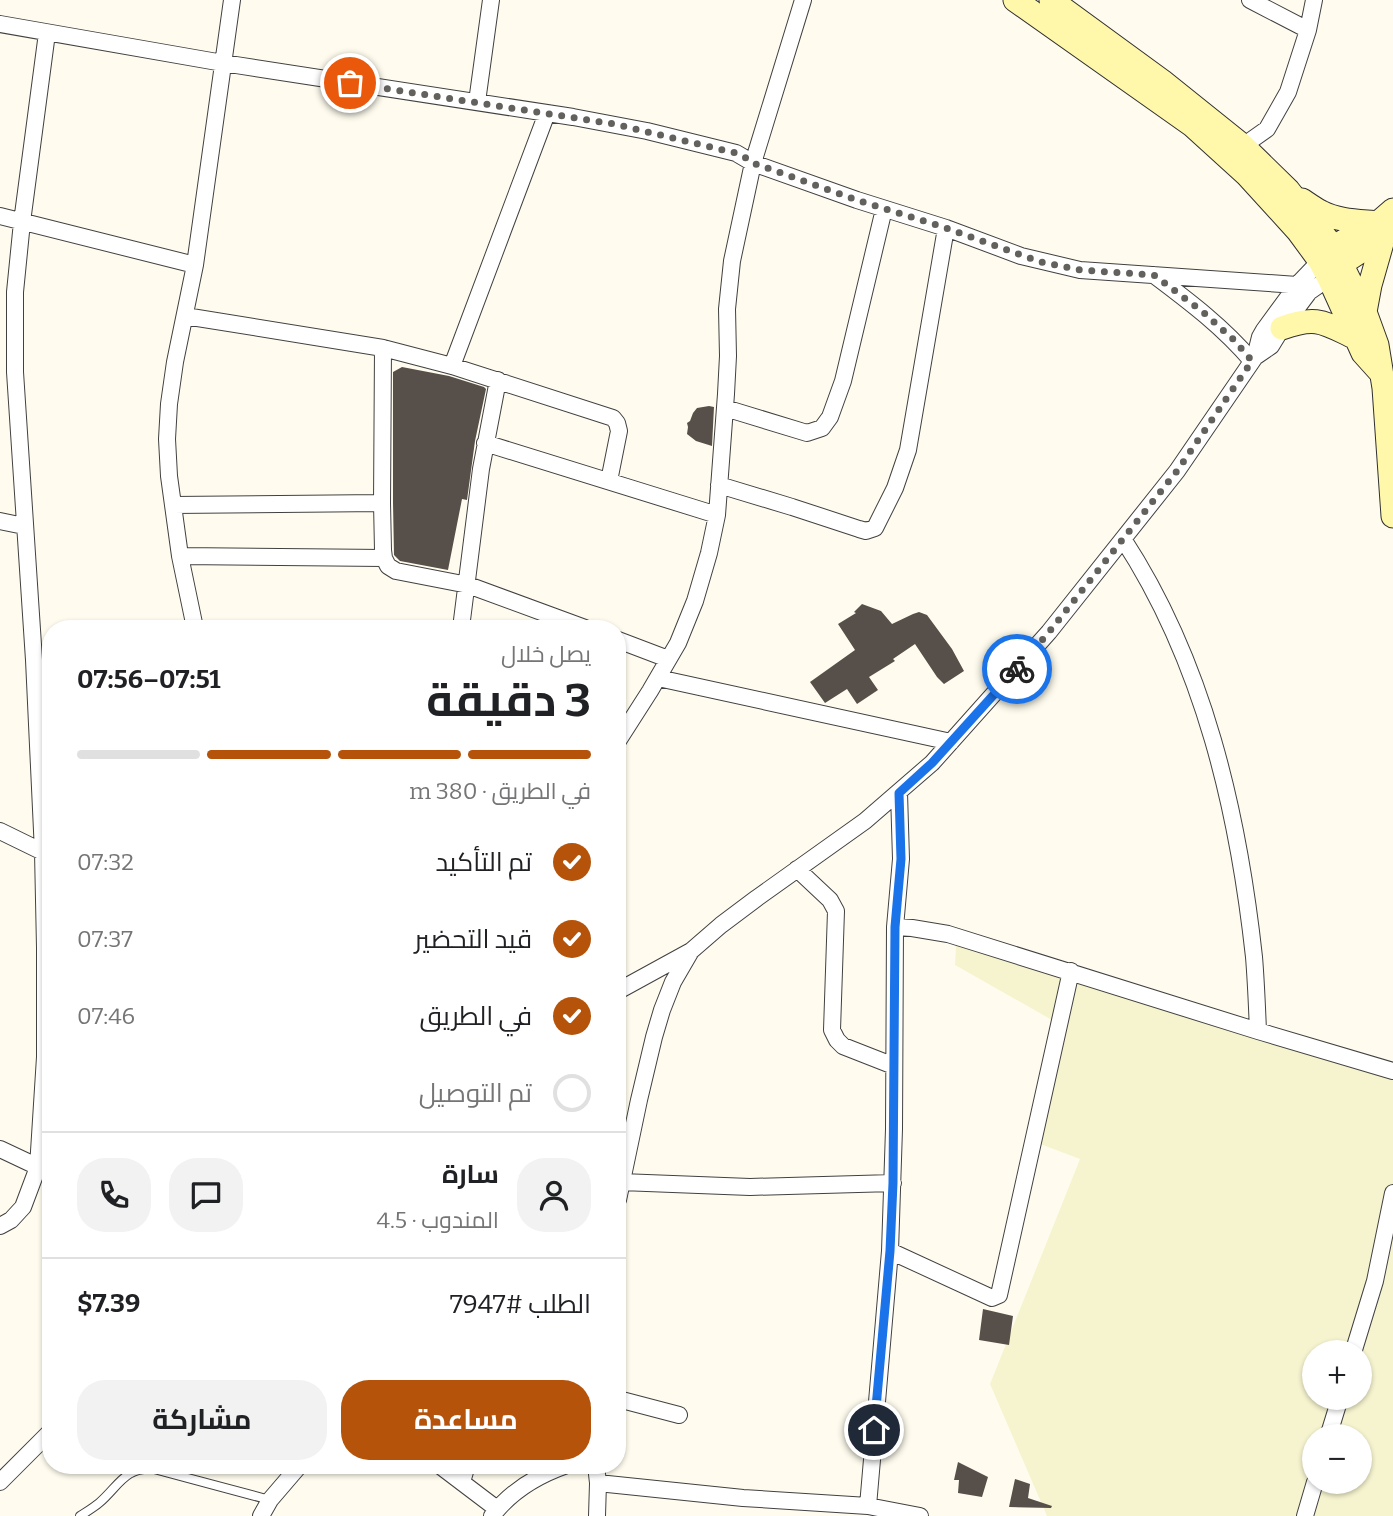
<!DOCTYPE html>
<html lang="ar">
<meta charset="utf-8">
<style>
body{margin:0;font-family:Bitter,Cairo,serif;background:#f2f2f2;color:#202124;direction:rtl;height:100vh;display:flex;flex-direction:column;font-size:26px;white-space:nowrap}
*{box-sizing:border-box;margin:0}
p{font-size:23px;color:#757577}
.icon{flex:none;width:38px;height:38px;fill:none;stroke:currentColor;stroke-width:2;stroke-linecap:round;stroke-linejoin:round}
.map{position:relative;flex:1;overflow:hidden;direction:ltr}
.panel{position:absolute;left:42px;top:620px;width:584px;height:854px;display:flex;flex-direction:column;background:#fff;border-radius:28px;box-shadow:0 2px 5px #0004;direction:rtl}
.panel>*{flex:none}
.tools{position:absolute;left:1302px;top:1340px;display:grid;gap:14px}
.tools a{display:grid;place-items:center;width:70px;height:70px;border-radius:50%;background:#fff;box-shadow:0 2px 5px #0004;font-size:35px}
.pin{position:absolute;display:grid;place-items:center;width:60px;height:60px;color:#fff;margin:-30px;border:4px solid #fff;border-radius:50%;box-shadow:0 2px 7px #0007}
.courier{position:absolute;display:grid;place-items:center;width:70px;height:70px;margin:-35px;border:5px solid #1a73e8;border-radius:50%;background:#fff;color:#222;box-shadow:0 2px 9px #0007}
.head em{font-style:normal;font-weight:700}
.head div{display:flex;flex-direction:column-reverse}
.head{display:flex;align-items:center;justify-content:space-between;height:119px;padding:0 35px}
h1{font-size:46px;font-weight:700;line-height:52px}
.bar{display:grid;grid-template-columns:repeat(4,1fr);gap:10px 7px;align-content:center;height:84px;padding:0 35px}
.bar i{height:9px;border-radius:5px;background:#e0e0e0}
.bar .active{background:#b45309}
.bar p{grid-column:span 4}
.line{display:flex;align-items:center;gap:18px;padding:0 35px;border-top:2px solid #e0e0e0}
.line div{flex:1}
.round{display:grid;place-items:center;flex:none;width:74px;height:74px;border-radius:28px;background:#f2f2f2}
ol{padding:0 35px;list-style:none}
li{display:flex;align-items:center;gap:21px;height:77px}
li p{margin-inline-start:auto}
li .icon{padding:7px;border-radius:50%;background:#b45309;color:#fff;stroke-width:4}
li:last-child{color:#757577}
li i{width:38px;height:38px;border:4px solid #e0e0e0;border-radius:50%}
.action{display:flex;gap:14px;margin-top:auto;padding:14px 35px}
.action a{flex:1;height:80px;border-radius:28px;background:#b45309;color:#fff;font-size:28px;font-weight:700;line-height:80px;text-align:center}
.action a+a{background:#f2f2f2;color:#202124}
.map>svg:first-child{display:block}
.farmland{fill:#f6f4cf;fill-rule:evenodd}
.building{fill:#57504a}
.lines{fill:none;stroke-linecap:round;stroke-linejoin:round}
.lane-casing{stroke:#414141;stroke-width:10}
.street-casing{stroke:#414141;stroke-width:18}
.secondary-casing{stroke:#303030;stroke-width:25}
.lane{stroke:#fff;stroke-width:8}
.street{stroke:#fff;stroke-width:16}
.secondary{stroke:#fff8aa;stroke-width:23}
.done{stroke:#62615d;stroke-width:7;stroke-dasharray:0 12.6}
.route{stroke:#1a73e8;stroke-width:9}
</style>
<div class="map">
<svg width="1393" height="1516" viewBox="0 0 1393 1516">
<rect width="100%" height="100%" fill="#fffcef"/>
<path class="farmland" d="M957,929L1393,1065V1516H1047L990,1384L1080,1159L1035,1142L1059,1024L955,965ZM1314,1353H1360V1398H1314ZM1314,1437H1360V1482H1314Z"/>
<path class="building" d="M402,367L449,376L484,387L486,389L475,441L467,500L462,499L448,570L400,561L394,555L393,503V372Z
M709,406L714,407L712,446L696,441L687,434L688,427L687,423L690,421L693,413L697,408Z
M862,604L881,611L892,624L913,614L919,612L927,615L952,649L964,671L944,684L937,677L915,644L893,659L895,661L869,677L878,690L857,704L847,689L825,703L810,682L855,650L838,624L856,613L854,612Z
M983,1309L1013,1316L1009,1345L979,1340Z
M958,1462L988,1477L982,1497L958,1493L959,1480H954Z
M1015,1479L1030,1484L1028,1498L1052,1506L1051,1508L1009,1507Z"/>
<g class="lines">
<g class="lane-casing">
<path id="lane" d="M80,1516C86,1512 93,1508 99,1503C118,1487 125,1466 154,1469L270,1500"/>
</g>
<g class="street-casing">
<path id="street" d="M1250,0L1308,30
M0,24L223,63L573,117L647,131L736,153L753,163L857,200L946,228L1021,256L1080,270L1297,285
M477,102L491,0
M1238,152L1243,146L1267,129L1288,92L1308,30L1314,0
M0,216L195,265
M1154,275C1190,302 1223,327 1252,361
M185,316L383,348L452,366L613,418L617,423L619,431L609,481
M383,348L382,503L383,550L384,558L388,566L396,571L468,585L585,628
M1255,357L1260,337L1264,330L1297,285L1320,261
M452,366L547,113
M725,408L807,433L822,428L830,417L843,381L884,209
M485,443L717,515
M719,485L792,507L859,529L866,531L875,528L895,488L908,450L946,228
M173,505L382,503
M0,521L24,526
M1123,539C1204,663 1238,811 1254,957C1256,981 1257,1006 1258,1031
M180,556L384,558
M195,628L180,556L169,476L167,439L169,404L175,362L195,265L232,0
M461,628L481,469L498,380
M618,640L668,659
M658,678L951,742
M618,741L650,691L678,643L695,601L709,553L717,515L726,394L728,356L727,309L732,261L753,163L803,0
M0,831L43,852
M797,869L830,900L836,911L832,1030L837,1040L843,1046L894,1066
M895,927L912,928L948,934L1258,1031L1393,1071
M618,991L691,951L721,925L757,898L865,821L932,763L1049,632L1177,471L1255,357L1271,346L1282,328L1309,292L1329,278
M0,1149L51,1173
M621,1182L750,1187L893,1183
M618,1200L639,1100L654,1037L662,1010L673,982L691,951
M0,1226L11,1220L23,1207L38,1167L45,1057V948L43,852L34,660L15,372V292L22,222L47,33
M890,1251L992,1298L999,1295L1071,971
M1353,1353L1375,1281L1393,1193
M618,1399L679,1415
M1328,1437L1340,1398
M439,1465L497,1509
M596,1465L598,1483L597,1516
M0,1482L51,1431
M462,1482L467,1465
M598,1483L743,1498L868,1506L920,1516
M868,1506L890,1251L894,1129L895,927L901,859L899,793
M261,1516L270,1500L300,1465
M492,1516C511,1491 538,1475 567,1465
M1305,1516L1315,1482"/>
</g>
<g class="secondary-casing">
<path id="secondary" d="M1015,0L1192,125L1247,175L1298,231L1320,261L1329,278L1363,353L1381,373
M1051,0L1162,81L1243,146L1288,190L1333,247L1365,312L1377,345L1384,388L1393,516
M1302,200C1308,204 1315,209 1321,212C1338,221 1359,221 1378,223
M1322,258L1333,247L1378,223L1393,210
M1331,275L1341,264L1393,230
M1365,312L1370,285L1384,236
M1282,328C1318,315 1324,323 1356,338"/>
</g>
<use href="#lane" class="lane"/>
<use href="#street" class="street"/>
<use href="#secondary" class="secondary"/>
</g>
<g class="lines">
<path class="done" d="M350,83L614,124L736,153L748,159L753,163L857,200L946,228L1041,262L1080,270L1154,275L1203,312L1234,340L1252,361L1177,471L1049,632L1017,669"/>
<path class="route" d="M874,1430L890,1251L893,1183L895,927L901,859L899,793L932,763L1017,669"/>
</g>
</svg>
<div class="tools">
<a>+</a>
<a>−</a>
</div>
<div class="pin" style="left:350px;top:83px;background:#ea580c"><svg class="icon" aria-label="bag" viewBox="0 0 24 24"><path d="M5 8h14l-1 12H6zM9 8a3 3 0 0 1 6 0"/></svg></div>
<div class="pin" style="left:874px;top:1430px;background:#1f2937"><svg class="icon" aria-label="home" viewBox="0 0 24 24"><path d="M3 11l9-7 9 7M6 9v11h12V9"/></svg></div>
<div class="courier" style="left:1017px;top:669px"><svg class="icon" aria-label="bike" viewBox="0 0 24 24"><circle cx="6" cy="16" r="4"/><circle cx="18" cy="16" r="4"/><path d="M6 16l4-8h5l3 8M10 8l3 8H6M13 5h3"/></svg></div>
<section class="panel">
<div class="head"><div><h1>3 دقيقة</h1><p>يصل خلال</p></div><em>07:51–07:56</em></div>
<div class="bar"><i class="active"></i><i class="active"></i><i class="active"></i><i></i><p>في الطريق · 380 m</p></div>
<ol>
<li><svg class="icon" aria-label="check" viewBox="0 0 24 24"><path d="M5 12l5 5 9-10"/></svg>تم التأكيد<p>07:32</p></li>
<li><svg class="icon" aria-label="check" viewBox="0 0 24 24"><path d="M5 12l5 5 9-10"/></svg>قيد التحضير<p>07:37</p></li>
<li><svg class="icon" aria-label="check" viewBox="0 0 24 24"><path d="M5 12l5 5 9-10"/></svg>في الطريق<p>07:46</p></li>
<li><i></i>تم التوصيل</li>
</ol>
<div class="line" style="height:126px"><a class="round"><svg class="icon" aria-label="person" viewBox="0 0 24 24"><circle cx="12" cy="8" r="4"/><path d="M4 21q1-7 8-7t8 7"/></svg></a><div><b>سارة</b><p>المندوب · 4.5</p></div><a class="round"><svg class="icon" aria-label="chat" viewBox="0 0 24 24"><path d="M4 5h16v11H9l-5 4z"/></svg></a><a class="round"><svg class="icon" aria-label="phone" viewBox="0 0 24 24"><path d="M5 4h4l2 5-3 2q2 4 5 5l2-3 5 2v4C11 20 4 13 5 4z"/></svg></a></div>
<div class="line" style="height:91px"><div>الطلب #7947</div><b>$7.39</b></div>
<div class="action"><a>مساعدة</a><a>مشاركة</a></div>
</section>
</div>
